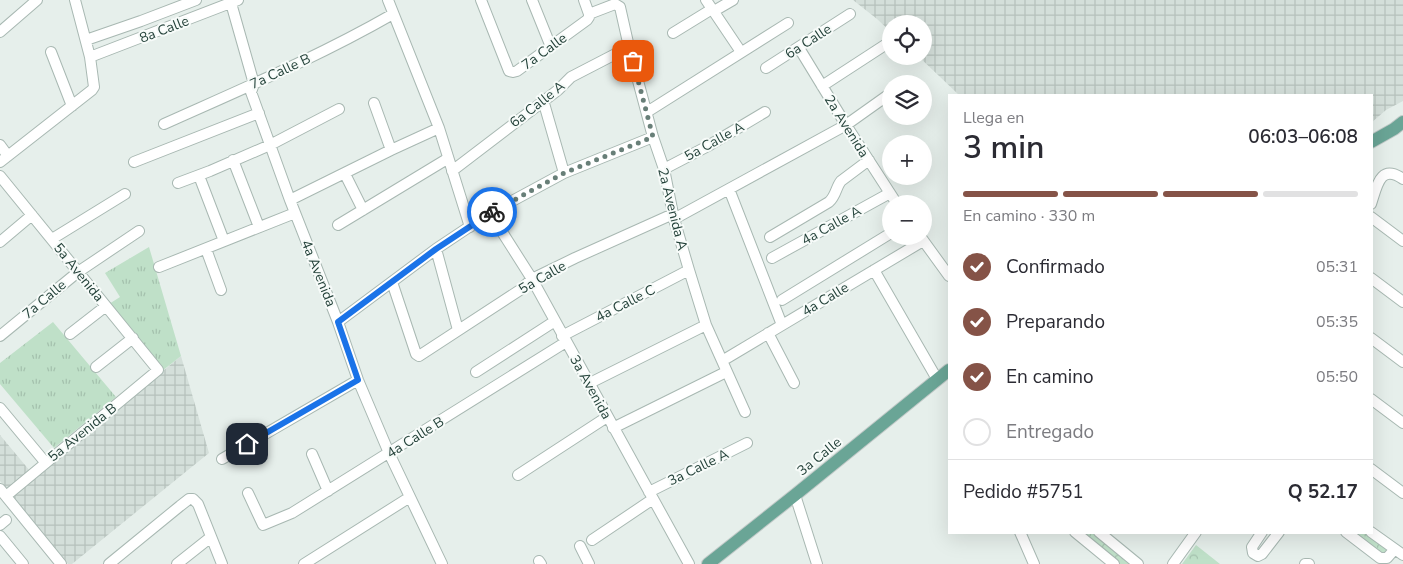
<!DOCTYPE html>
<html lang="es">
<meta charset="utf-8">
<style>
body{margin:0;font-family:"Nunito Sans",sans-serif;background:#f2f2f3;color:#2b2b33;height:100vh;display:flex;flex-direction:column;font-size:19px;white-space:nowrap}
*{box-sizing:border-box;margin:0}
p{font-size:16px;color:#7c7c81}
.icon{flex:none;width:28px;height:28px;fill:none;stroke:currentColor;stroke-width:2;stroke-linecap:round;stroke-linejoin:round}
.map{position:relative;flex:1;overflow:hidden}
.sheet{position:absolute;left:948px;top:94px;width:425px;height:440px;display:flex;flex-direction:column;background:#fff;border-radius:0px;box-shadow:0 5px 20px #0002}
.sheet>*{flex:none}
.buttons{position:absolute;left:882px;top:15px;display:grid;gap:10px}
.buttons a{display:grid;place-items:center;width:50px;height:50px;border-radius:50%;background:#fff;box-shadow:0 5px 20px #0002;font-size:25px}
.pin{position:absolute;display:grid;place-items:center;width:42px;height:42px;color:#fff;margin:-21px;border-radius:10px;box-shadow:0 2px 8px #0006}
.courier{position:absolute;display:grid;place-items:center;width:50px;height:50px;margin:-25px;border:4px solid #1a73e8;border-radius:50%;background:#fff;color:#222;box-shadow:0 1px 6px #0007}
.overview em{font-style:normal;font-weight:600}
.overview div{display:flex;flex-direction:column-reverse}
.overview{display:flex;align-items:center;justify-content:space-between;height:85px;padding:0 15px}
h1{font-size:32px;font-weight:600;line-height:38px}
.bar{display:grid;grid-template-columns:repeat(4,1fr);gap:8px 5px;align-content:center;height:60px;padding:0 15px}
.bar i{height:6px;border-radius:4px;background:#e1e1e2}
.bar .active{background:#855347}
.bar p{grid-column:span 4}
.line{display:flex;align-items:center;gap:12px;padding:0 15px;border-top:1px solid #e1e1e2}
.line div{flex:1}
ol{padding:0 15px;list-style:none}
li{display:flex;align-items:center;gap:15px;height:55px}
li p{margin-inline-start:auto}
li .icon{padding:5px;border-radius:50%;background:#855347;color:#fff;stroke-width:4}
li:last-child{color:#7c7c81}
li i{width:28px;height:28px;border:2px solid #e1e1e2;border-radius:50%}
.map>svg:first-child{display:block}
.industrial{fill:url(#industrial-grid)}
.grass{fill:url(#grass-tufts)}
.park{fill:url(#park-crowns)}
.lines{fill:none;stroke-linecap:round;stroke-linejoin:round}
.minor-casing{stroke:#a8b8b2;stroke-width:12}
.major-casing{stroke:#c2cac8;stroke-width:14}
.minor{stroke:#fff;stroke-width:10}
.major{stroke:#6aa596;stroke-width:12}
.done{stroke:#687f78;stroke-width:5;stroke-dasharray:0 9}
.route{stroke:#1a73e8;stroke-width:6}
.labels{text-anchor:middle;stroke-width:4;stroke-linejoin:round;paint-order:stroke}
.street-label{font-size:14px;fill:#24423a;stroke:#f7fbf9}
</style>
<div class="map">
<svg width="1403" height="564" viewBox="0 0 1403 564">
<defs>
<pattern id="industrial-grid" width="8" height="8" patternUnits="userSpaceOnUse" patternTransform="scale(1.25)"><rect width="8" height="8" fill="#d4dfda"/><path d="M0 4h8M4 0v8" fill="none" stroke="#b6c1bc"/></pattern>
<pattern id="grass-tufts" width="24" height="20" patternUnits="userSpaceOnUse" patternTransform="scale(1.25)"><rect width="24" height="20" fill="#bfe0c8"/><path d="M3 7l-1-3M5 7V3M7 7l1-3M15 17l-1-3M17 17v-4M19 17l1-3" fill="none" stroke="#a4c1ad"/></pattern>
<pattern id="park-crowns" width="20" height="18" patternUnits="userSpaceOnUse" patternTransform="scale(1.25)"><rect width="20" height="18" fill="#bfe0c8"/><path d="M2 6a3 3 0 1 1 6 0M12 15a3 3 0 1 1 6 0" fill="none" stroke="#a4c1ad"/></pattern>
</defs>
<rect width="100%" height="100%" fill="#e6efeb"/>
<path class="industrial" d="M853,0H1403V101L1386,110L1371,123V95H959L918,56H924V24H891V32L877,19Z
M181,356L209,453L72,564H68L12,495Z
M0,435L30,471L7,489L0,481Z"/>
<path class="grass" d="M149,247L181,356L162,371L109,304L120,297L105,273Z
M53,322L116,397L54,448L0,384V363Z"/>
<path class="park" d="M1371,532L1394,550L1387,558L1346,533Z
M1075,533H1099L1133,560L1130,564H1114Z
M1196,545L1220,564H1182Z"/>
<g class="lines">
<g class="minor-casing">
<path id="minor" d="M388,0L439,128L470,227
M481,0L509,71L513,72L517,71L587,20L589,17V14L615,4L620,7L629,47L653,137L664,169L674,219L689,270L706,325L745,412
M532,0L551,47
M584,0L589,14
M706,0L741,52
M231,3L254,84L251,92L290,200L338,322L358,380L389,453L442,564
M714,11L733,0
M0,32L37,0
M673,33L712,9
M86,40L141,21L196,0
M799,48L846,125L897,204
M51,52L72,106
M90,57L238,0
M766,68L850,14
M905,84L907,82
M822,86L885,45
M543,100L564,173
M374,103L391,150
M647,112L788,23
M164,124C242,89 320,56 393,14
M0,145L8,156
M233,160L259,227
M0,162L92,90L94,87L90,57L75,0
M134,162L259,113
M664,169L708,146L765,112
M452,171L558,90L571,77L629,47
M345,174L363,210
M0,176L158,370L6,496
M201,181L224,241
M178,183L210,171L270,145L339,109
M729,189L782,325
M290,200L391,150L439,128
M1371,204C1377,186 1380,163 1403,179
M490,213L532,279L689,564
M1371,217L1403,241
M674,219L846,125L891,93
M338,225L447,159
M920,236L949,276
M770,237L829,202C836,196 836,187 841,181L869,160
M52,239L125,194
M0,242L32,215
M206,249L221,290
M436,249L458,330
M772,258L890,193
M159,267L295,213
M874,270L937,379
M1371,278L1403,302
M392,282L416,354L419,356L520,290L532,279L575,258L673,214
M782,300L891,233
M338,322L436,249L490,213L564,173L653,137
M768,333L794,383
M70,334L106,306
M0,336L78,272L139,231
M562,336L689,270
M1371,338L1403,362
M727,358L923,241
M96,367L133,338
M476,372L555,321
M590,383L706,325
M1371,399L1403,423
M0,408L45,462
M613,428L726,372
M312,454L328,491
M222,459L358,380
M1371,469L1403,493
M518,475L607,417
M0,489L61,564
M649,492L747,443
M248,493L263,525L292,513L566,342
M795,495L817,564
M0,525L6,520
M1020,532L1034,564
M1075,532L1114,564
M1099,532L1138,564
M1262,532L1252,547L1253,553L1258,556L1262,554L1279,532
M1346,532L1380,558H1387L1394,550
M1371,532L1403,555
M0,536L23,564
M592,540L653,499
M580,546L589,564
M539,561L541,564
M109,564L180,506L189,499H193L198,504L222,564
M177,564L211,537
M304,564L410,497
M1173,564L1196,532
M1305,564H1309"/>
</g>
<g class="major-casing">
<path id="major" d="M1371,142L1394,129L1403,122
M708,564L795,495L949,370"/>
</g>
<use href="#minor" class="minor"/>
<use href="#major" class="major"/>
</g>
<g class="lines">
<path class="done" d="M492,212L564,173L653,137L633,61"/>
<path class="route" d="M247,444L358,380L338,322L436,249L492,212"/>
</g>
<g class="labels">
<g class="street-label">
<text transform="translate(164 29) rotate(-21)" y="5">8a Calle</text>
<text transform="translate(808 41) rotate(-33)" y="5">6a Calle</text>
<text transform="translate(544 51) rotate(-36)" y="5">7a Calle</text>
<text transform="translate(280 71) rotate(-25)" y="5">7a Calle B</text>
<text transform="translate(537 104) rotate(-38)" y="5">6a Calle A</text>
<text transform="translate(847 126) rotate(58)" y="5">2a Avenida</text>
<text transform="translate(714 141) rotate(-29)" y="5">5a Calle A</text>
<text transform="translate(673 209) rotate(76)" y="5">2a Avenida A</text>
<text transform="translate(831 225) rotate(-29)" y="5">4a Calle A</text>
<text transform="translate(79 272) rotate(51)" y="5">5a Avenida</text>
<text transform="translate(319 273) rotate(68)" y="5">4a Avenida</text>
<text transform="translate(542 277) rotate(-30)" y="5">5a Calle</text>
<text transform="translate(44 299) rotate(-40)" y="5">7a Calle</text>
<text transform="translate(825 299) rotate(-31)" y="5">4a Calle</text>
<text transform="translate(625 303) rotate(-27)" y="5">4a Calle C</text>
<text transform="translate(591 387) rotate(61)" y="5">3a Avenida</text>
<text transform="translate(82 432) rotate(-39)" y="5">5a Avenida B</text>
<text transform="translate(415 437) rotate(-32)" y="5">4a Calle B</text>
<text transform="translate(819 456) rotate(-39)" y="5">3a Calle</text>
<text transform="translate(698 467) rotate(-26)" y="5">3a Calle A</text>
</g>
</g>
</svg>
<div class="buttons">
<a><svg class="icon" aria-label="locate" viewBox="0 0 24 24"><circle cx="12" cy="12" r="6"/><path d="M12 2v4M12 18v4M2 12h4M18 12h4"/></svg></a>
<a><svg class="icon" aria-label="layers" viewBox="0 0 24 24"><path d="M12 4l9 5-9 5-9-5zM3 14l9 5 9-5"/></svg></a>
<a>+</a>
<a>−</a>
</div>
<div class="pin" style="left:633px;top:61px;background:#ea580c"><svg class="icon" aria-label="bag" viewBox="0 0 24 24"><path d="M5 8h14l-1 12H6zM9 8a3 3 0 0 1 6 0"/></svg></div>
<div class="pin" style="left:247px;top:444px;background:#1f2937"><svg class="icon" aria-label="home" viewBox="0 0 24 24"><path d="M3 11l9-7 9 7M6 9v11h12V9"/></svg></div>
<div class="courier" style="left:492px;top:212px"><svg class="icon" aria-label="bike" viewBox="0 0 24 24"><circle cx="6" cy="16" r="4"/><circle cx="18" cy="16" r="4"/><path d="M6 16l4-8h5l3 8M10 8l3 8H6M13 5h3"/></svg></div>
<section class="sheet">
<div class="overview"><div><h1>3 min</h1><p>Llega en</p></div><em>06:03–06:08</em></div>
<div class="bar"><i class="active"></i><i class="active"></i><i class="active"></i><i></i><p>En camino · 330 m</p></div>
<ol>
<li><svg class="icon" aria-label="check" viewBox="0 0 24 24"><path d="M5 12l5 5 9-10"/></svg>Confirmado<p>05:31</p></li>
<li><svg class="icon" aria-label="check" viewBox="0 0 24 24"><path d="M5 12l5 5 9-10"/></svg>Preparando<p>05:35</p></li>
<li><svg class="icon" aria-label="check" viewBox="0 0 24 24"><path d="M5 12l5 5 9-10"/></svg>En camino<p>05:50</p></li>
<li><i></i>Entregado</li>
</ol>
<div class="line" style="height:65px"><div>Pedido #5751</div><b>Q 52.17</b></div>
</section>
</div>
